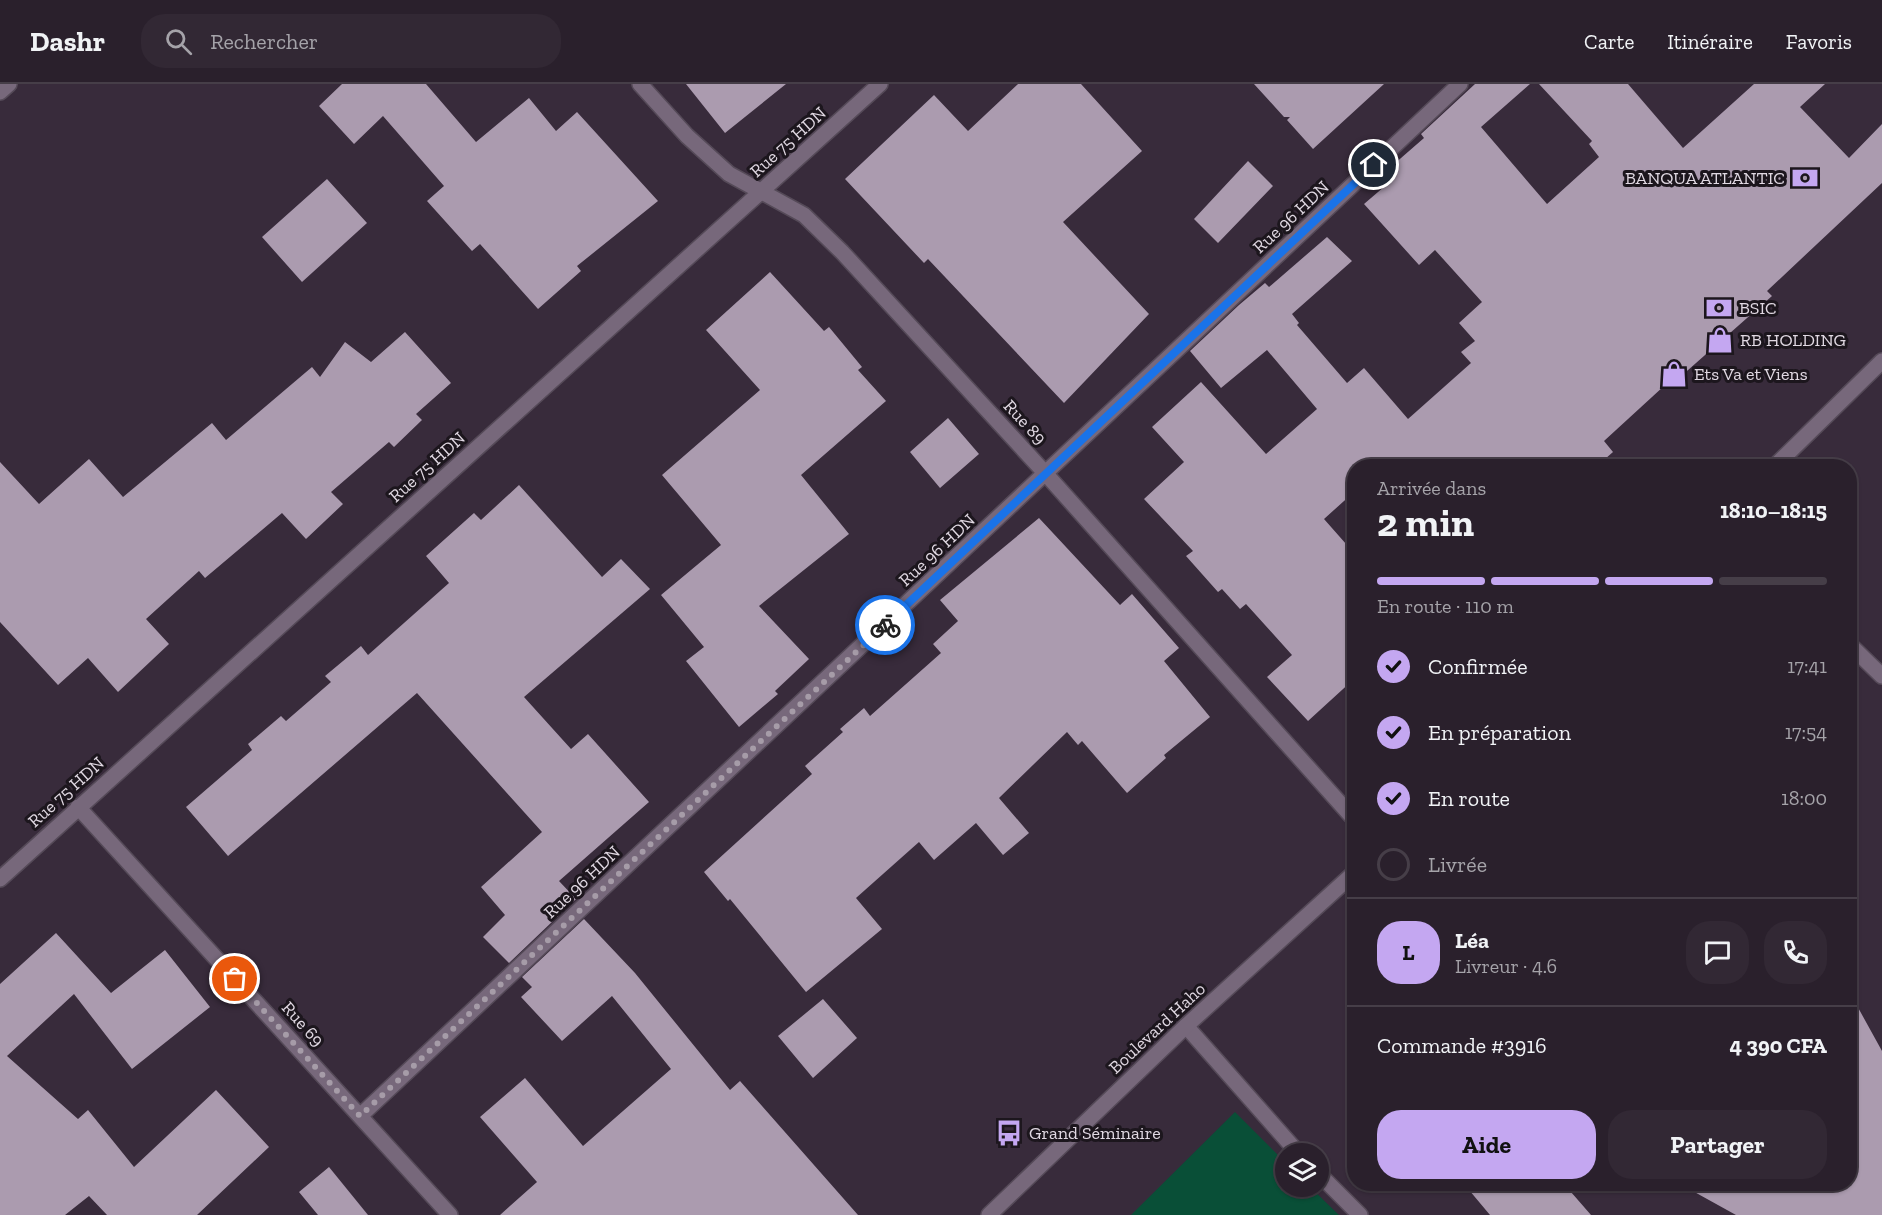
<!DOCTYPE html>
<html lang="fr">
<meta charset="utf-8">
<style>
body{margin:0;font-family:"Zilla Slab",serif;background:#322834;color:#f1f3f6;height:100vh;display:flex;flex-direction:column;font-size:22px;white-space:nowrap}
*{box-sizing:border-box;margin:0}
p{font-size:20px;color:#a5a3a9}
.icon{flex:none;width:33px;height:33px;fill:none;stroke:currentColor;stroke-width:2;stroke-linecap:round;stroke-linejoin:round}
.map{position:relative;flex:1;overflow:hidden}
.panel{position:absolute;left:1347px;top:375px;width:510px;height:732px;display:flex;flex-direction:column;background:#2a202c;border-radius:24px;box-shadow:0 2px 4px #0004,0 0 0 2px #463e48}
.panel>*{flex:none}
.fabs{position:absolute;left:1275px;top:1059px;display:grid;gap:12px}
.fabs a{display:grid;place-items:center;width:54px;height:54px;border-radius:50%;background:#2a202c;box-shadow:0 2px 4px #0004,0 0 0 2px #463e48;font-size:30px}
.pin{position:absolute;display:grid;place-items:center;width:51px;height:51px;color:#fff;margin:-26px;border:3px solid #fff;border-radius:50%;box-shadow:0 2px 6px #0007}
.courier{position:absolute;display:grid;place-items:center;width:60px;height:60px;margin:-30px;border:4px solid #1a73e8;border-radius:50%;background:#fff;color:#222;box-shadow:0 2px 8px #0007}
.overview em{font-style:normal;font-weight:700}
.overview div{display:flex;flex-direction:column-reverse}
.overview{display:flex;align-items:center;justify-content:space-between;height:102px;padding:0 30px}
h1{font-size:39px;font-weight:700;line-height:45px}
.bar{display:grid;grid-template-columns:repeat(4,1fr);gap:9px 6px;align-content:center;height:72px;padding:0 30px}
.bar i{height:8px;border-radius:4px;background:#463e48}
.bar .current{background:#c4a7f1}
.bar p{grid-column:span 4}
.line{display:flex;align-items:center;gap:15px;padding:0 30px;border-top:2px solid #463e48}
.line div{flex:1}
.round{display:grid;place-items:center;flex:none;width:63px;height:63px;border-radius:24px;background:#322834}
ol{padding:0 30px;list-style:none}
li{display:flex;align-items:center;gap:18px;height:66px}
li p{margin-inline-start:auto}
li .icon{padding:6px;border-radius:50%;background:#c4a7f1;color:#111;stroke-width:4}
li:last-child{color:#a5a3a9}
li i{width:33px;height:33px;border:3px solid #463e48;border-radius:50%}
.primary-button{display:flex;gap:12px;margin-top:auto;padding:12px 30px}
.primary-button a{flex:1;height:69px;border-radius:24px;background:#c4a7f1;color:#111;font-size:24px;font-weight:700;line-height:69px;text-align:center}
.primary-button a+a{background:#322834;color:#f1f3f6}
header{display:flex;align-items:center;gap:36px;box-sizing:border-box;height:84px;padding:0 30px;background:#2a202c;border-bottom:2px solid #463e48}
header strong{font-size:28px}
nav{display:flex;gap:33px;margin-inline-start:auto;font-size:21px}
.search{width:420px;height:54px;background:#322834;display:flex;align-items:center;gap:15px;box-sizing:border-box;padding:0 21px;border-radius:24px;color:#a5a3a9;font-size:22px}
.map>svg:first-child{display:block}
.green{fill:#094f37}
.building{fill:#ab9baf}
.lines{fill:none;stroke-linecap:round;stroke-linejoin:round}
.service-casing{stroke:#554a58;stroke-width:18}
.minor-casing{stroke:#554a58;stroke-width:18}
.secondary-casing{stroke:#554a58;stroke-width:18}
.service{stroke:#77687b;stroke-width:15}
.minor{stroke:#77687b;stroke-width:15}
.secondary{stroke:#77687b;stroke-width:15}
.done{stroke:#a69ca8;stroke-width:6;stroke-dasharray:0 10.8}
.route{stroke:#1a73e8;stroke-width:8}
.labels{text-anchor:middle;stroke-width:6;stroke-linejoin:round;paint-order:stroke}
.street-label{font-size:18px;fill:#e1d9e3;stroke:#1c161d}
.poi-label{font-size:18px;fill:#e1d9e3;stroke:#1c161d;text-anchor:start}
</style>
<header>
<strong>Dashr</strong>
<div class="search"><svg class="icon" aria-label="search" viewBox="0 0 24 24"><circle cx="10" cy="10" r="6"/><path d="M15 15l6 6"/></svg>Rechercher</div>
<nav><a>Carte</a><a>Itinéraire</a><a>Favoris</a></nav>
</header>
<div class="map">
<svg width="1882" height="1131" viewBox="0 0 1882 1131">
<rect width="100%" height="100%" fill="#382b3b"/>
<path class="green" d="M1235,1028L1285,1078L1286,1102L1310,1103L1339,1131H1131Z"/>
<path class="building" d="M342,0H426L476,58L529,14L556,47L577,28L658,117L577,182L581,187L538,225L480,160L472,167L427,117L444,102L383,32L354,60L319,22Z
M686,0H786L725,49Z
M1018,0H1081L1142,67L1063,138L1149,230L1064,319L928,175L924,179L845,95L934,11L968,47Z
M1254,0H1384L1313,65L1287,36L1290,33H1284Z
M1475,0H1530L1481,43L1547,120L1599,73L1589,60L1592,57L1539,0H1628L1683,64L1754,0H1825L1800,23L1849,74L1882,40V99L1767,207L1772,212L1679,294L1676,291L1604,357L1613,368L1597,382H1354V408L1324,435L1354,469V595L1308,637L1267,593L1292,571L1246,520L1240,525L1222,505L1218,508L1186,472L1193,467L1144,415L1184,378L1152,343L1201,298L1266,370L1317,325L1267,266L1221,304L1190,267L1239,221L1265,199L1269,203L1327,153L1352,177L1292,230L1299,239L1297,241L1347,299L1364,284L1408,335L1471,279L1461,268L1475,257L1459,239L1482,218L1435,166L1419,181L1364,120L1385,102L1378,94L1424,54L1421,50Z
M1248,77L1273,102L1218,159L1194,135Z
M327,95L367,139L302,198L262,153Z
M770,188L824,247L829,243L862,283L858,286L886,317L801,391L849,450L759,522L809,575L775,607L778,610L739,643L686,577L704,563L661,511L721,461L662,391L760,306L706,246Z
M405,248L451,299L416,330L422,336L394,363L389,358L331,408L343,420L306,455L282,429L205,494L199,487L146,535L169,560L118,608L88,574L58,601L0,538V378L39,420L89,375L123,413L212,339L226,356L312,283L320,293L345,258L371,278Z
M948,334L979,370L940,404L910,368Z
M519,401L602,493L621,475L650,505L524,613L571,665L588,650L649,718L559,797L576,815L509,879L483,853L505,831L481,803L542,748L417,609L228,772L186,723L252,666L248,660L281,632L286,637L331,598L325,592L361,562L368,571L449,499L426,472L474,429L481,436Z
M1039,434L1120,521L1132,510L1179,564L1164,577L1210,633L1164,671L1166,674L1127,709L1082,657L1078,661L1067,648L999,714L1029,749L1003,771L976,739L934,776L919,758L856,814L882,845L806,908L730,815L728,817L704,788L812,690L805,682L843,648L840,645L864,624L870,632L941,569L933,560L958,537L940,516Z
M584,835L635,889L730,1006L740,997L858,1131H500L537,1098L480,1033L525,994L583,1062L671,985L612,912L562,957L521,913L532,903L522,893Z
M56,849L111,909L165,866L210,923L132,985L74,910L7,972L78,1035L88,1026L134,1083L216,1006L269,1063L197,1131H107L89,1112L65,1131H0V900Z
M1850,909L1882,967V1131H1736L1680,1100H1850Z
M823,915L857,954L813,994L778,952Z
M329,1083L368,1131H318L299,1108Z
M1464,1100H1564L1591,1131H1490Z"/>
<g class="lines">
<g class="service-casing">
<path id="service" d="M1186,942L1299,1070
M1318,1089L1360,1131"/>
</g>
<g class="minor-casing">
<path id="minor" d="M640,0L687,52L729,90L804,131L842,168L1046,390L1354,735
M0,8L9,0
M1850,561L1882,592
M78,723L450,1131
M0,795L880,0
M360,1032L1460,0"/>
</g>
<g class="secondary-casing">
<path id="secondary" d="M1775,382L1882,277
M989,1131L1186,942L1354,789"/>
</g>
<use href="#service" class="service"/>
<use href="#minor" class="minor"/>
<use href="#secondary" class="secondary"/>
</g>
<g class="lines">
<path class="done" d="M235,895L360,1032L885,541"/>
<path class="route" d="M885,541L1374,81"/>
</g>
<defs>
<g id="bank-bare" transform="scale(2.07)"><path d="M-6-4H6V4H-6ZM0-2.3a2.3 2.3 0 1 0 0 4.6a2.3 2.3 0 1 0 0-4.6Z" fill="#c4a7f1" stroke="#1c161d" stroke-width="2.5" paint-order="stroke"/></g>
<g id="shop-bare" transform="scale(2.07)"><path d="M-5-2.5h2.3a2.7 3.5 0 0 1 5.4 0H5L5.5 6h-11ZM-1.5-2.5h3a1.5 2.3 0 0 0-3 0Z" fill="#c4a7f1" stroke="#1c161d" stroke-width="2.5" paint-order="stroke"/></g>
<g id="bus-bare" transform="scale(2.07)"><path d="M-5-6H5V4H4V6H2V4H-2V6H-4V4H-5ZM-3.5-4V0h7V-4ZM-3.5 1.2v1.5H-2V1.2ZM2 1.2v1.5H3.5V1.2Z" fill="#c4a7f1" stroke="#1c161d" stroke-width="2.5" paint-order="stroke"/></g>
</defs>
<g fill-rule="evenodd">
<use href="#bank-bare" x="1805" y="94"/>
<use href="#bank-bare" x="1719" y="224"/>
<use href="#shop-bare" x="1720" y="256"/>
<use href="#shop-bare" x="1674" y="290"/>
<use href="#bus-bare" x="1009" y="1049"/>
</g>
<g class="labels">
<g class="street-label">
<text transform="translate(788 58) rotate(-42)" y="6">Rue 75 HDN</text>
<text transform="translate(1291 133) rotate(-43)" y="6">Rue 96 HDN</text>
<text transform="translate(1025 338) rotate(47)" y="6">Rue 89</text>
<text transform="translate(427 383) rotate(-42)" y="6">Rue 75 HDN</text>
<text transform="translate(937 466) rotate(-43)" y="6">Rue 96 HDN</text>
<text transform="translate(66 708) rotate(-42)" y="6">Rue 75 HDN</text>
<text transform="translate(582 798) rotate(-43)" y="6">Rue 96 HDN</text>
<text transform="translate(303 940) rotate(48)" y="6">Rue 69</text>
<text transform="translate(1157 944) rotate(-43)" y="6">Boulevard Haho</text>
</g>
<g class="poi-label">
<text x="1785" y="100" text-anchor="end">BANQUA ATLANTIC</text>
<text x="1739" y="230">BSIC</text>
<text x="1740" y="262">RB HOLDING</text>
<text x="1694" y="296">Ets Va et Viens</text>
<text x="1029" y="1055">Grand Séminaire</text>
</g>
</g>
</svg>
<div class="fabs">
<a><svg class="icon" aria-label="layers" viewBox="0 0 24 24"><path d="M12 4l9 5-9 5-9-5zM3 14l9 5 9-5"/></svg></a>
</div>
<div class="pin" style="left:235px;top:895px;background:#ea580c"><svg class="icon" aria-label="bag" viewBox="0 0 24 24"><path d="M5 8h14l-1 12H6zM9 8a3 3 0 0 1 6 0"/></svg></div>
<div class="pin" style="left:1374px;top:81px;background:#1f2937"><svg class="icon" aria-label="home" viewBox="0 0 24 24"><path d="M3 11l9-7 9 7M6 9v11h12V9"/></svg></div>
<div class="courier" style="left:885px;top:541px"><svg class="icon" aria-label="bike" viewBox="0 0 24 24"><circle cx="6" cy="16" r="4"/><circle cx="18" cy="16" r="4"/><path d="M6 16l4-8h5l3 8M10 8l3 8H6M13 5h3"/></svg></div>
<section class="panel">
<div class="overview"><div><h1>2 min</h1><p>Arrivée dans</p></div><em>18:10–18:15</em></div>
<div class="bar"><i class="current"></i><i class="current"></i><i class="current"></i><i></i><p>En route · 110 m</p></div>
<ol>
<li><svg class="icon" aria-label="check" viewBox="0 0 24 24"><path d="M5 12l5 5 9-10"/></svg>Confirmée<p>17:41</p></li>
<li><svg class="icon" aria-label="check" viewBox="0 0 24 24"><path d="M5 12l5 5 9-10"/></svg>En préparation<p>17:54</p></li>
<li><svg class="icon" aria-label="check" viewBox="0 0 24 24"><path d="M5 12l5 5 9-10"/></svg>En route<p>18:00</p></li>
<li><i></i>Livrée</li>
</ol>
<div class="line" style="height:108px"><b class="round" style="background:#c4a7f1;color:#111">L</b><div><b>Léa</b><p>Livreur · 4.6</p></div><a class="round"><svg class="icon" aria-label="chat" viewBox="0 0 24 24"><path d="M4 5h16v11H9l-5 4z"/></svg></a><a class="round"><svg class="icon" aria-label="phone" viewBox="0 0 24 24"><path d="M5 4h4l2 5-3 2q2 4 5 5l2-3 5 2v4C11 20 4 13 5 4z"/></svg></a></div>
<div class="line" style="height:78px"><div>Commande #3916</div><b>4 390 CFA</b></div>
<div class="primary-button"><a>Aide</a><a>Partager</a></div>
</section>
</div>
